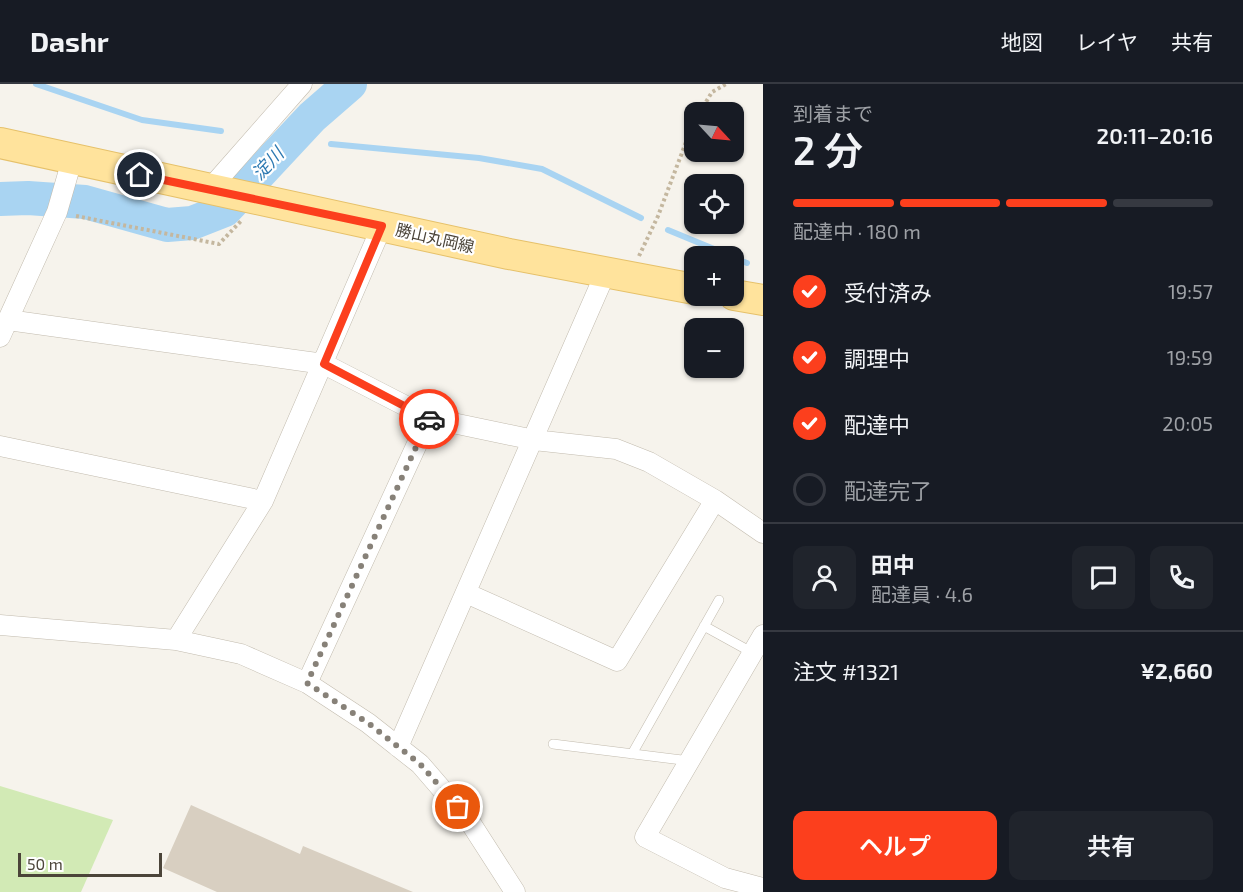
<!DOCTYPE html>
<html lang="ja">
<meta charset="utf-8">
<style>
body{margin:0;font-family:"Exo 2","Noto Sans JP",sans-serif;background:#20242c;color:#f1f3f6;height:100vh;display:flex;flex-direction:column;font-size:22px;white-space:nowrap}
*{box-sizing:border-box;margin:0}
p{font-size:20px;color:#9ea1a6}
.icon{flex:none;width:33px;height:33px;fill:none;stroke:currentColor;stroke-width:2;stroke-linecap:round;stroke-linejoin:round}
.map{position:relative;flex:1;overflow:hidden}
.sheet{display:flex;flex-direction:column;background:#171b24;width:480px}
.sheet>*{flex:none}
.needle{width:39px;rotate:116deg}
.buttons{position:absolute;left:684px;top:18px;display:grid;gap:12px}
.buttons a{display:grid;place-items:center;width:60px;height:60px;border-radius:12px;background:#171b24;box-shadow:0 2px 4px #0004;font-size:30px}
.scale{position:absolute;left:18px;bottom:15px;width:144px;box-sizing:border-box;padding-left:6px;border:3px solid #4b4439;border-top:0;font-size:16px;line-height:21px;white-space:nowrap;color:#4b4439;-webkit-text-stroke:4px #fff;paint-order:stroke}
.pin{position:absolute;display:grid;place-items:center;width:51px;height:51px;color:#fff;margin:-26px;border:3px solid #fff;border-radius:50%;box-shadow:0 2px 6px #0007}
.courier{position:absolute;display:grid;place-items:center;width:60px;height:60px;margin:-30px;border:4px solid #fc3f1d;border-radius:50%;background:#fff;color:#222;box-shadow:0 2px 8px #0007}
.headline em{font-style:normal;font-weight:600}
.headline div{display:flex;flex-direction:column-reverse}
.headline{display:flex;align-items:center;justify-content:space-between;height:102px;padding:0 30px}
h1{font-size:39px;font-weight:600;line-height:45px}
.bar{display:grid;grid-template-columns:repeat(4,1fr);gap:9px 6px;align-content:center;height:72px;padding:0 30px}
.bar i{height:8px;border-radius:4px;background:#363941}
.bar .selected{background:#fc3f1d}
.bar p{grid-column:span 4}
.line{display:flex;align-items:center;gap:15px;padding:0 30px;border-top:2px solid #363941}
.line div{flex:1}
.round{display:grid;place-items:center;flex:none;width:63px;height:63px;border-radius:12px;background:#20242c}
ol{padding:0 30px;list-style:none}
li{display:flex;align-items:center;gap:18px;height:66px}
li p{margin-inline-start:auto}
li .icon{padding:6px;border-radius:50%;background:#fc3f1d;color:#fff;stroke-width:4}
li:last-child{color:#9ea1a6}
li i{width:33px;height:33px;border:3px solid #363941;border-radius:50%}
.cta{display:flex;gap:12px;margin-top:auto;padding:12px 30px}
.cta a{flex:1;height:69px;border-radius:12px;background:#fc3f1d;color:#fff;font-size:24px;font-weight:600;line-height:69px;text-align:center}
.cta a+a{background:#20242c;color:#f1f3f6}
header{display:flex;align-items:center;gap:36px;box-sizing:border-box;height:84px;padding:0 30px;background:#171b24;border-bottom:2px solid #363941}
header strong{font-size:28px}
nav{display:flex;gap:33px;margin-inline-start:auto;font-size:21px}
main{display:flex;flex:1;min-height:0}
.map>svg:first-child{display:block}
.green{fill:#d2eab5}
.lines{fill:none;stroke-linecap:round;stroke-linejoin:round}
.stream{stroke:#a9d4f2;stroke-width:6}
.river{stroke:#a9d4f2;stroke-width:34}
.building{fill:#d8cfc1}
.service-casing{stroke:#c2bbae;stroke-width:10}
.minor-casing{stroke:#c2bbae;stroke-width:21}
.primary-casing{stroke:#e6c16a;stroke-width:32}
.path{stroke:#c4b79f;stroke-width:4;stroke-dasharray:3 3;stroke-linecap:butt}
.service{stroke:#fff;stroke-width:9}
.minor{stroke:#fff;stroke-width:20}
.primary{stroke:#ffe39c;stroke-width:30}
.done{stroke:#878178;stroke-width:6;stroke-dasharray:0 10.8}
.route{stroke:#fc3f1d;stroke-width:8}
.labels{text-anchor:middle;stroke-width:4.5;stroke-linejoin:round;paint-order:stroke}
.street-label{font-size:16px;fill:#4b4439;stroke:#fff}
.water-label{font-size:18px;font-style:italic;fill:#2e7ab2;stroke:#fff}
</style>
<header>
<strong>Dashr</strong>
<nav><a>地図</a><a>レイヤ</a><a>共有</a></nav>
</header>
<main>
<div class="map">
<svg width="763" height="808" viewBox="0 0 763 808">
<rect width="100%" height="100%" fill="#f6f3ec"/>
<path class="green" d="M0,702L113,736L81,808H0Z"/>
<g class="lines">
<path class="stream" d="M36,0L142,36L221,47
M331,60L479,74L542,85L641,134
M668,146L731,172
M734,174L747,179"/>
<path class="river" d="M0,115L28,114L85,118L167,141L192,139L225,126L312,33L350,0"/>
</g>
<path class="building" d="M191,721L300,770L303,762L413,808H217L163,784Z"/>
<g class="lines">
<g class="service-casing">
<path id="service" d="M704,542L753,569
M553,660L690,677
M632,670L719,516"/>
</g>
<g class="minor-casing">
<path id="minor" d="M208,107L302,0
M8,236L324,280L429,334L534,356L616,365L649,378L715,416L763,449
M0,253L57,128L72,76
M0,362L263,417
M466,509L617,577L715,416
M0,541L176,556L241,570L307,599L368,639L420,680L470,738L515,808
M763,551L645,753L725,794L763,804
M176,556L263,417L382,142
M307,599L429,334
M398,663L605,190"/>
</g>
<g class="primary-casing">
<path id="primary" d="M0,59L509,170L694,205
M734,211L763,216"/>
</g>
<path class="path" d="M700,28L712,8L726,0
M76,132L219,160L241,137
M639,172L658,132L694,37"/>
<use href="#service" class="service"/>
<use href="#minor" class="minor"/>
<use href="#primary" class="primary"/>
</g>
<g class="lines">
<path class="done" d="M429,335L307,599L368,639L420,680L458,723"/>
<path class="route" d="M140,91L382,142L324,280L429,335"/>
</g>
<g class="labels">
<g class="street-label">
<text transform="translate(435 154) rotate(13)" y="6">勝山丸岡線</text>
</g>
<g class="water-label">
<text transform="translate(268 80) rotate(-47)" y="6">淀川</text>
</g>
</g>
</svg>
<div class="buttons">
<a><svg class="needle" viewBox="-14 -14 28 28"><path d="M0-13l5 13h-10z" fill="#e53935"/><path d="M0 13l5-13h-10z" fill="#9ea1a6"/></svg></a>
<a><svg class="icon" aria-label="locate" viewBox="0 0 24 24"><circle cx="12" cy="12" r="6"/><path d="M12 2v4M12 18v4M2 12h4M18 12h4"/></svg></a>
<a>+</a>
<a>−</a>
</div>
<div class="scale">50 m</div>
<div class="pin" style="left:458px;top:723px;background:#ea580c"><svg class="icon" aria-label="bag" viewBox="0 0 24 24"><path d="M5 8h14l-1 12H6zM9 8a3 3 0 0 1 6 0"/></svg></div>
<div class="pin" style="left:140px;top:91px;background:#1f2937"><svg class="icon" aria-label="home" viewBox="0 0 24 24"><path d="M3 11l9-7 9 7M6 9v11h12V9"/></svg></div>
<div class="courier" style="left:429px;top:335px"><svg class="icon" aria-label="car" viewBox="0 0 24 24"><path d="M5 17H2v-5l4-1 3-4h7l3 4 3 1v5h-3M9 17h6M6 11h13"/><circle cx="7" cy="17" r="2"/><circle cx="17" cy="17" r="2"/></svg></div>
</div>
<section class="sheet">
<div class="headline"><div><h1>2 分</h1><p>到着まで</p></div><em>20:11–20:16</em></div>
<div class="bar"><i class="selected"></i><i class="selected"></i><i class="selected"></i><i></i><p>配達中 · 180 m</p></div>
<ol>
<li><svg class="icon" aria-label="check" viewBox="0 0 24 24"><path d="M5 12l5 5 9-10"/></svg>受付済み<p>19:57</p></li>
<li><svg class="icon" aria-label="check" viewBox="0 0 24 24"><path d="M5 12l5 5 9-10"/></svg>調理中<p>19:59</p></li>
<li><svg class="icon" aria-label="check" viewBox="0 0 24 24"><path d="M5 12l5 5 9-10"/></svg>配達中<p>20:05</p></li>
<li><i></i>配達完了</li>
</ol>
<div class="line" style="height:108px"><a class="round"><svg class="icon" aria-label="person" viewBox="0 0 24 24"><circle cx="12" cy="8" r="4"/><path d="M4 21q1-7 8-7t8 7"/></svg></a><div><b>田中</b><p>配達員 · 4.6</p></div><a class="round"><svg class="icon" aria-label="chat" viewBox="0 0 24 24"><path d="M4 5h16v11H9l-5 4z"/></svg></a><a class="round"><svg class="icon" aria-label="phone" viewBox="0 0 24 24"><path d="M5 4h4l2 5-3 2q2 4 5 5l2-3 5 2v4C11 20 4 13 5 4z"/></svg></a></div>
<div class="line" style="height:78px"><div>注文 #1321</div><b>¥2,660</b></div>
<div class="cta"><a>ヘルプ</a><a>共有</a></div>
</section>
</main>
